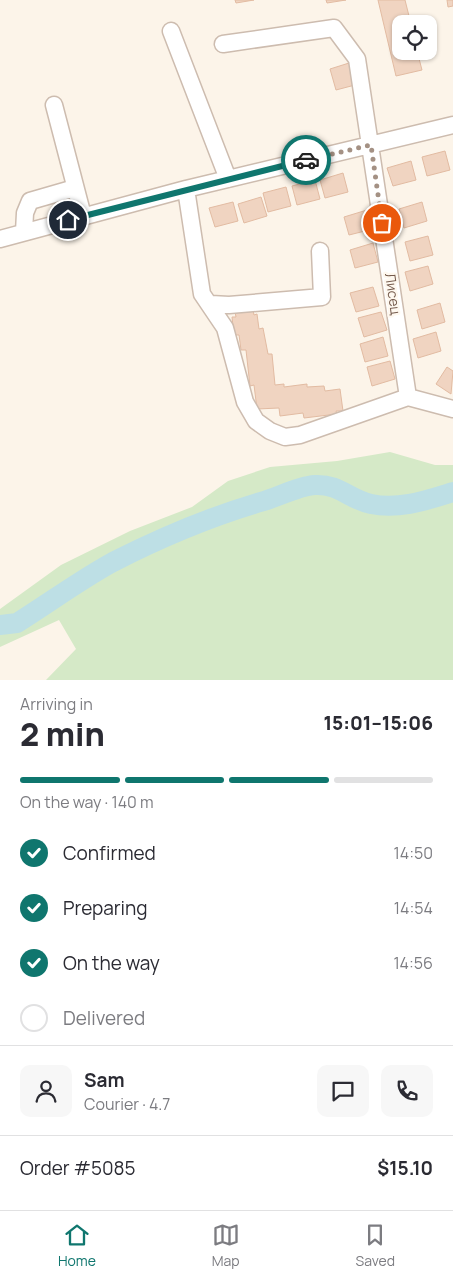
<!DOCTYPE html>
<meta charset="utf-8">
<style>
body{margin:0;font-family:Manrope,sans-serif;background:#f7f7f7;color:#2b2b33;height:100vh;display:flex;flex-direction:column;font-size:19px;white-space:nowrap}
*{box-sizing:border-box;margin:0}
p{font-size:16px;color:#7c7c81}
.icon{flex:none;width:28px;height:28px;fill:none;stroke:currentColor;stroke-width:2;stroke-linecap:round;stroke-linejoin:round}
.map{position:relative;height:680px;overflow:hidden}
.side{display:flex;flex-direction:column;background:#fff;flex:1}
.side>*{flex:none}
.fabs{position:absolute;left:392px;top:15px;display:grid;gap:10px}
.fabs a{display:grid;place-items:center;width:45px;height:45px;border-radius:10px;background:#fff;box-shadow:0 1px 4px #0004;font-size:25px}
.pin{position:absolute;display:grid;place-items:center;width:42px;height:42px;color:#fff;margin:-21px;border:2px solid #fff;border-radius:50%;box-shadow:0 1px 5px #0007}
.courier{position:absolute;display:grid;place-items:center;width:50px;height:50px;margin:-25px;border:4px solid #0f766e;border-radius:50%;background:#fff;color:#222;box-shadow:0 1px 6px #0007}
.headline em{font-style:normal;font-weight:800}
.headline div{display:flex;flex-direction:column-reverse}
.headline{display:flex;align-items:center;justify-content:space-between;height:85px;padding:0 20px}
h1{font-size:32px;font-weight:800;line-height:38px}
.bar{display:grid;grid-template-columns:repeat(4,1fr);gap:8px 5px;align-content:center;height:60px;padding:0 20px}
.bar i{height:6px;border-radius:4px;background:#e1e1e2}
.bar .selected{background:#0f766e}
.bar p{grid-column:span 4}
.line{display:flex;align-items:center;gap:12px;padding:0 20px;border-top:1px solid #e1e1e2}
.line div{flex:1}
.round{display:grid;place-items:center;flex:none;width:52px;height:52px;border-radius:10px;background:#f7f7f7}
ol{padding:0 20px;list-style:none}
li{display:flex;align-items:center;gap:15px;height:55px}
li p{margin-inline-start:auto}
li .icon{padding:5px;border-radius:50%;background:#0f766e;color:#fff;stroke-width:4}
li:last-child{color:#7c7c81}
li i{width:28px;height:28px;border:2px solid #e1e1e2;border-radius:50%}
.menu{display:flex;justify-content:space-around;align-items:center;height:70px;border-top:1px solid #e1e1e2;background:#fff;font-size:14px;color:#7c7c81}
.menu a{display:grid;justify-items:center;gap:2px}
.menu .selected{color:#0f766e}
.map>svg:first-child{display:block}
.green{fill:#d5e9c7}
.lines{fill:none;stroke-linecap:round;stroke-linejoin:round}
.river{stroke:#bddfe5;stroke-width:20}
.building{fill:#f0d4c1;stroke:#e2bba2}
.minor-casing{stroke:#cdbcaf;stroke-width:19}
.minor{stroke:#fff;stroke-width:16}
.done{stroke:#a49184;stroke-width:5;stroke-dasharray:0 9}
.route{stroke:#0f766e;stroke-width:6}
.labels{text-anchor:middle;stroke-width:4.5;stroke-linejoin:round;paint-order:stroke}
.street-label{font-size:14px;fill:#755b4d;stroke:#fef8ef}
</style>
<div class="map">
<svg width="453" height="680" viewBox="0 0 453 680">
<rect width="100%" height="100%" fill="#fcf4e9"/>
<path class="green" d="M390,452L435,465H453V680H46L76,649L59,620L0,647V609L61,565L130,531L192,507L228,481L270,467L337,461Z"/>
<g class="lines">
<path class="river" d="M0,625L17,623C49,603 80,580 113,562C162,537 212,516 264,501C280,496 299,486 315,485C340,484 348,499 371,504C399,510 427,500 453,492"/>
</g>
<path class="building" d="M235,0H254L236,3Z
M326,0H346L327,3Z
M378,0H405L411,24H401V51H417L422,70L396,76Z
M447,0H453V6L448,7Z
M349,63L355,85L336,90L330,69Z
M445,151L450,170L427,176L422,157Z
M411,161L416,180L393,186L387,168Z
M343,173L348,192L325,198L320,180Z
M315,180L320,199L297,205L292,186Z
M286,187L291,206L268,212L263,193Z
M261,197L267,216L244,223L238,204Z
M233,202L238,221L215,227L209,208Z
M422,202L427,221L404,228L399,209Z
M367,210L373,229L349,235L344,217Z
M428,236L433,255L410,261L405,242Z
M373,243L378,262L355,268L350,250Z
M428,266L433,284L410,291L405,272Z
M373,287L379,306L356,312L350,293Z
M440,303L445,322L422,329L417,310Z
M253,310L254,315L257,314L259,329L263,328L268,354H272L275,385L284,384V387L307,384V387L324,386L325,391L340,389L343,411H336L337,414L304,418L303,413L280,416L279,408L257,409L254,385L250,386L246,350H241L239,335H234L232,317H236L235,312Z
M381,312L387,330L364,337L358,318Z
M436,332L441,351L418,358L413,339Z
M383,337L388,356L365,362L360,344Z
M390,361L395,379L372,386L367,367Z
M447,367L453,371L451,394L436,384Z"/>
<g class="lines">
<g class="minor-casing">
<path id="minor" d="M171,31L228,179
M223,44L334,28L357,59L408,397L453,409
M54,105L83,216
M186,189L202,294L225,328L245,402L256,421L270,431L285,437L300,435L408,397
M24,232L25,213L30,201L75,188
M0,239L186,189L453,125
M211,304L229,305L322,297L320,251"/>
</g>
<use href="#minor" class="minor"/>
</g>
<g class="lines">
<path class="done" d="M306,160L371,145L382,223"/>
<path class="route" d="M68,220L306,160"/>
</g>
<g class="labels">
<g class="street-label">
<text transform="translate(393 294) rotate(82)" y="5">Лисец</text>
</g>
</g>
</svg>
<div class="fabs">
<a><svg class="icon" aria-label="locate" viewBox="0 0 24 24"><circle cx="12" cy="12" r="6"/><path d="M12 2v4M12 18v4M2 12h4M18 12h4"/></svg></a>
</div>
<div class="pin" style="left:382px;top:223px;background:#ea580c"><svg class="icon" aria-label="bag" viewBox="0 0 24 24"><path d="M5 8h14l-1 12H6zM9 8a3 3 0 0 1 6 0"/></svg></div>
<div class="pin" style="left:68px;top:220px;background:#1f2937"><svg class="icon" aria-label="home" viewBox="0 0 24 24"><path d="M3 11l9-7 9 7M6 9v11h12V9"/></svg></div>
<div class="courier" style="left:306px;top:160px"><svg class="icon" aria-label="car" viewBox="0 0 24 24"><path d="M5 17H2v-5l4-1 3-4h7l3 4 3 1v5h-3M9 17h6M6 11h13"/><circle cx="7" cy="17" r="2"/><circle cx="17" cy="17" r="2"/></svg></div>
</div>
<section class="side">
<div class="headline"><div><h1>2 min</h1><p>Arriving in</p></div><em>15:01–15:06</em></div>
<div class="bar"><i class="selected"></i><i class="selected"></i><i class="selected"></i><i></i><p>On the way · 140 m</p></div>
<ol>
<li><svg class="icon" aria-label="check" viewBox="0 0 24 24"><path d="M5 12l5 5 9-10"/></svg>Confirmed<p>14:50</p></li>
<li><svg class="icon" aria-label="check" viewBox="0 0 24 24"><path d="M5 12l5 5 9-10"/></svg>Preparing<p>14:54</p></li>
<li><svg class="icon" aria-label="check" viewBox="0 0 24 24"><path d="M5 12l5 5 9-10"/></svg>On the way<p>14:56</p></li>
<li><i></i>Delivered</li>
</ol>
<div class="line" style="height:90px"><a class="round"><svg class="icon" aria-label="person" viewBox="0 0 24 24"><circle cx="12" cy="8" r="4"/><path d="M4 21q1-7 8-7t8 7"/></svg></a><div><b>Sam</b><p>Courier · 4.7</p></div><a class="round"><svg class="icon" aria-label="chat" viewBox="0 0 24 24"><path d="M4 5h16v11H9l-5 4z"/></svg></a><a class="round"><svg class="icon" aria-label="phone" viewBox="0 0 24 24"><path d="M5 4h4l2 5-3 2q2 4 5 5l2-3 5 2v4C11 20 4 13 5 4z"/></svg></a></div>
<div class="line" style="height:65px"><div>Order #5085</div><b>$15.10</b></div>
</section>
<nav class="menu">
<a class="selected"><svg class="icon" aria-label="home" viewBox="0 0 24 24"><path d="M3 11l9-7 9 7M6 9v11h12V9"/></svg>Home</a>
<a><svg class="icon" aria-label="map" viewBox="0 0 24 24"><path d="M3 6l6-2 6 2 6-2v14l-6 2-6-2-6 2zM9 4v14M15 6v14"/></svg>Map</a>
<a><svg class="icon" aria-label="saved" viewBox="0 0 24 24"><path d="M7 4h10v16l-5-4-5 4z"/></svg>Saved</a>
</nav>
